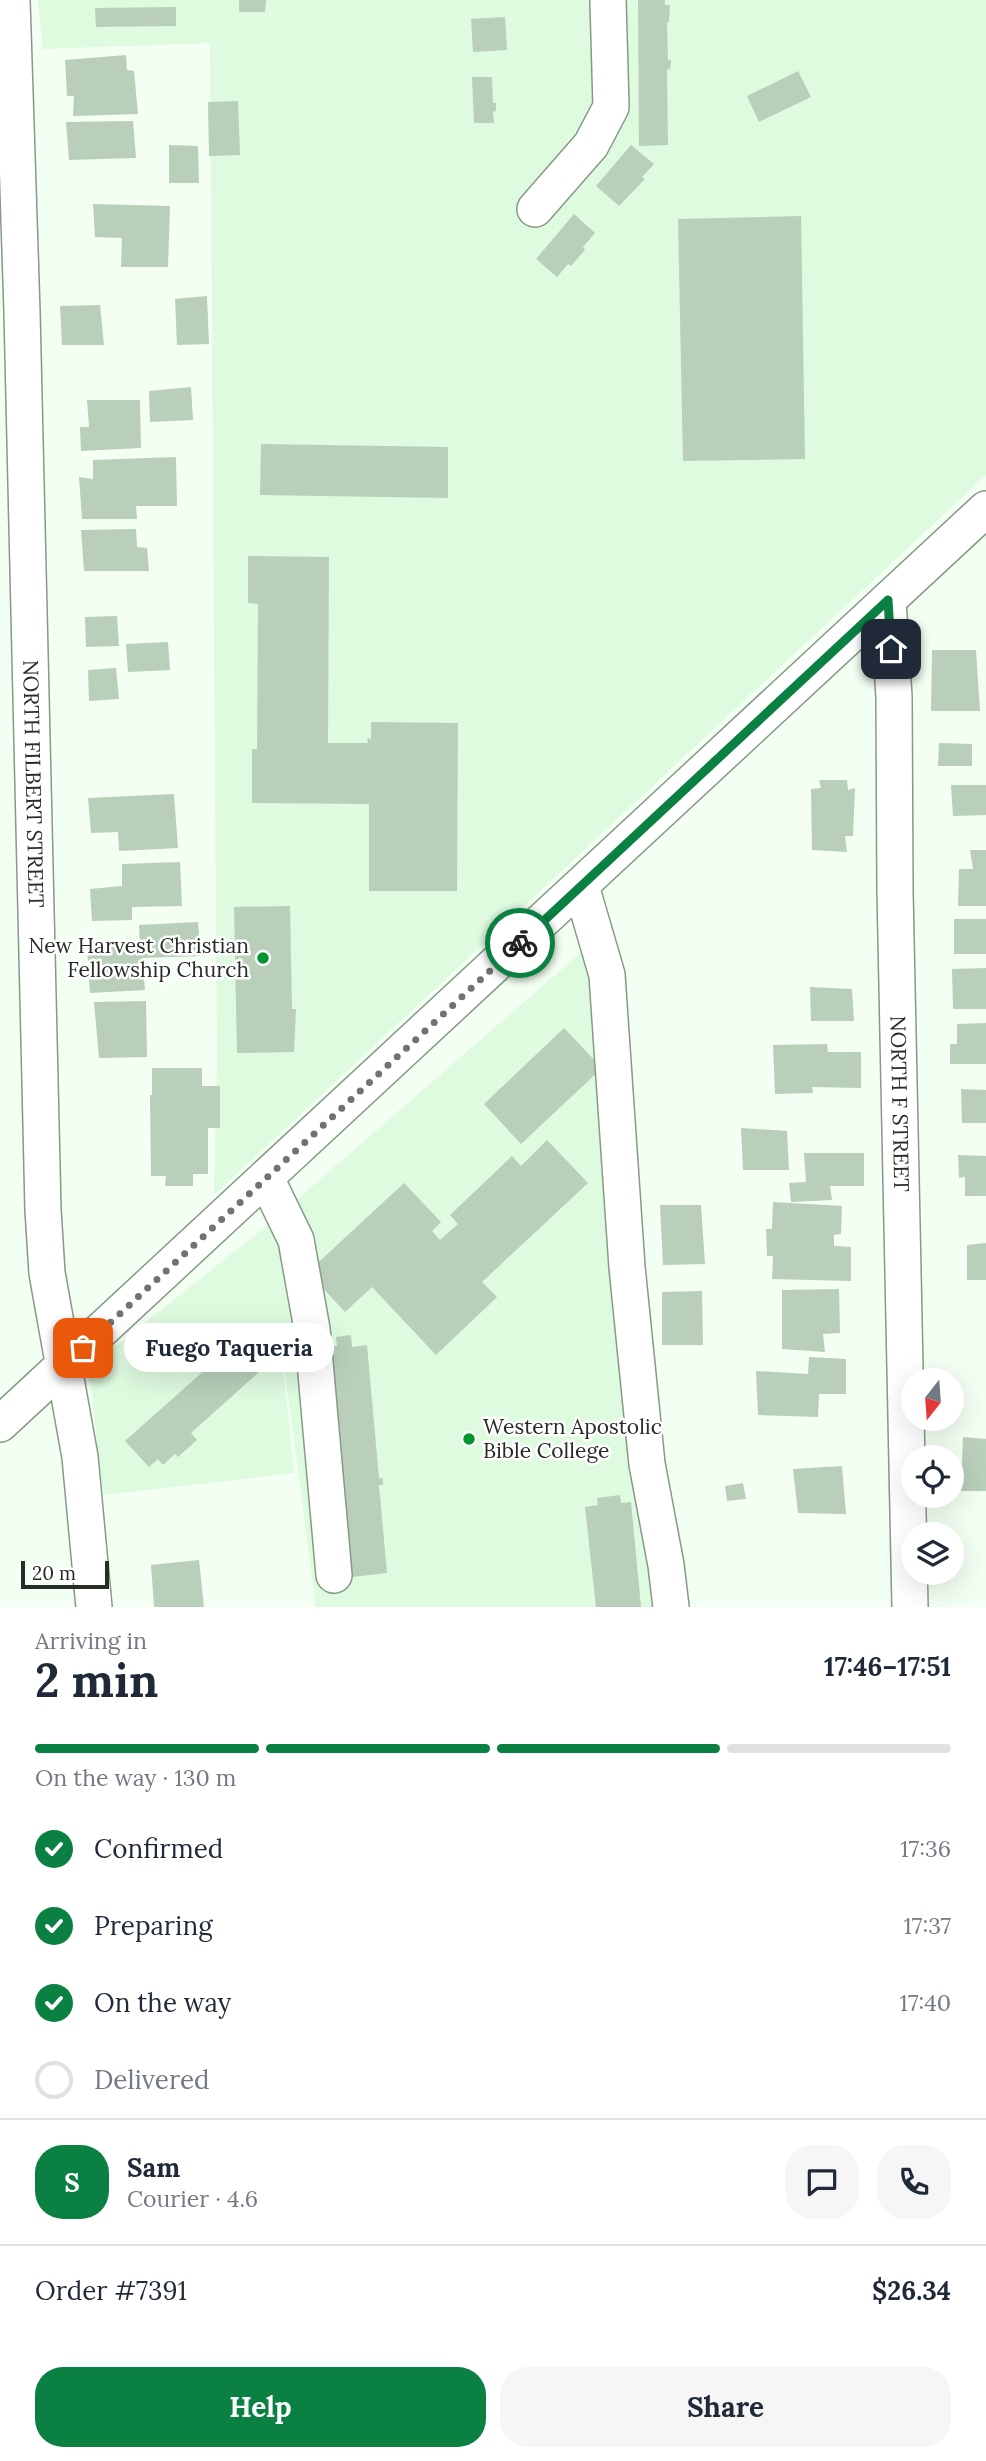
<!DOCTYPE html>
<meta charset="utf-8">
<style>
body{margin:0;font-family:Lora,serif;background:#f6f6f7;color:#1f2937;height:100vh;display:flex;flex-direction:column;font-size:26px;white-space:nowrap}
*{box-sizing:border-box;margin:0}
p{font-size:23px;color:#747a83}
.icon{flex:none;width:38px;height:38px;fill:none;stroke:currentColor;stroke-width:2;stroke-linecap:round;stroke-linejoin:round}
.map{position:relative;height:1607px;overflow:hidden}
.details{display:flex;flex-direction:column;background:#fff;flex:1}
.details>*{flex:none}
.needle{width:46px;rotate:197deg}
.tools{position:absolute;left:901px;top:1368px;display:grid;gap:14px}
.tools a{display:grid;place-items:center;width:63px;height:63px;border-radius:50%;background:#fff;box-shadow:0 7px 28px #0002;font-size:35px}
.scale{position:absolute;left:21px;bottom:18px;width:88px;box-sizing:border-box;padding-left:7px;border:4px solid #252d25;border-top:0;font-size:19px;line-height:24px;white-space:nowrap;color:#252d25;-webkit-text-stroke:5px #fff;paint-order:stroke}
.pin{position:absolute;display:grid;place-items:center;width:60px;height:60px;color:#fff;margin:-30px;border-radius:14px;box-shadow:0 4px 10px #0006}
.courier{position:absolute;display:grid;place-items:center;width:70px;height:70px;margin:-35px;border:5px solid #0b8043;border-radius:50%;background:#fff;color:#222;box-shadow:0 2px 9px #0007}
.bubble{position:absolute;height:49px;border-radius:24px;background:#fff;box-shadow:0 7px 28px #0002;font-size:23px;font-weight:800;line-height:49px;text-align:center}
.headline em{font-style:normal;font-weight:800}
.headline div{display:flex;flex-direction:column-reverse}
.headline{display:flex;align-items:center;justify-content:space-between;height:119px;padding:0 35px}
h1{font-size:46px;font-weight:800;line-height:52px}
.bar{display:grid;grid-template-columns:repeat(4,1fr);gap:10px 7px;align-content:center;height:84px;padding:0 35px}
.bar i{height:9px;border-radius:5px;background:#e0e1e3}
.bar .active{background:#0b8043}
.bar p{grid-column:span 4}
.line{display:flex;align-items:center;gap:18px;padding:0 35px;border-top:2px solid #e0e1e3}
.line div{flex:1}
.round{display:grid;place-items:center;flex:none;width:74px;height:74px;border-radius:28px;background:#f6f6f7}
ol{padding:0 35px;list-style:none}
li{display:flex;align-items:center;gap:21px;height:77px}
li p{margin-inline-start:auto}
li .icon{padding:7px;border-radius:50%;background:#0b8043;color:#fff;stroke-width:4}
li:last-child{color:#747a83}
li i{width:38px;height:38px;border:4px solid #e0e1e3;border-radius:50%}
.primary-button{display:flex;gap:14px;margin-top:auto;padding:14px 35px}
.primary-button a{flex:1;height:80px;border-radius:28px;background:#0b8043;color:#fff;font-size:28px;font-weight:800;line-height:80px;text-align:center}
.primary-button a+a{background:#f6f6f7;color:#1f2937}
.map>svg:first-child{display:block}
.built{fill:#defadf}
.building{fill:#b9cfba}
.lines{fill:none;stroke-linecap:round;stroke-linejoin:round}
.minor-casing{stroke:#869a86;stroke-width:38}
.minor{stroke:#fff;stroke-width:35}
.done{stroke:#6d766d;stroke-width:7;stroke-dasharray:0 12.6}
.route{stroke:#0b8043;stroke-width:9}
.poi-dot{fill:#00962d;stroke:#fff;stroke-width:2.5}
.labels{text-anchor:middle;stroke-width:5;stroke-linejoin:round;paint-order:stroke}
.street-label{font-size:21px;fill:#252d25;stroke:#fff}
.poi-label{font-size:21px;fill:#252d25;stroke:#fff;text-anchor:end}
</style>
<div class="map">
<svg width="986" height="1607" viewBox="0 0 986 1607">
<rect width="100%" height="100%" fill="#f2fff2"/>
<path class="built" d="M38,0H986V475L214,1195L217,1061L210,43L43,49Z
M593,942L660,1607H316L278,1321L294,1473L103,1495L89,1367L263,1229Z"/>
<path class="building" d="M239,0H266L265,12H239Z
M638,0H665V5H670L669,22H667L668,60H671L670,70L667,69L668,145L639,146Z
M176,7V26L96,27L95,8Z
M505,17L507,50L473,52L471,19Z
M126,55L127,70L134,71L138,114L73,116L74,96H67L65,60Z
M798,71L811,97L759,122L747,96Z
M472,77H492L493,103H496V111L493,112L494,123H474Z
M238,101L240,155L209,156L208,102Z
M133,121L136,158L69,160L66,122Z
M169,145L198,146L199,183H169Z
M631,145L654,164L642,177L645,179L619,206L596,186Z
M93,204L170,206L168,267H121L122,238L95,237Z
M574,214L595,233L583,247L585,250L571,266L568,264L557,277L536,259Z
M801,216L805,459L683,461L678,219Z
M207,296L209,344L177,345L175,299Z
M100,305L104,345H62L60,306Z
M191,387L193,420L150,422L149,391Z
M87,400H140L141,448L81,451L80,427H89Z
M261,444L448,447V498L260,495Z
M176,457L177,506H136L137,519H82L79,477L93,479V460Z
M136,529L137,547L147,548L149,571H84L81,530Z
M248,556L329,557L328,743H368L367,738L371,739V722L458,723L457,891H369V804L252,803V749H257L258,604L248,603Z
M117,616L119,646L86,647L85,617Z
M168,642L170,670L128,672L126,644Z
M932,650H976L980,711H931Z
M116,668L119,699L89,701L88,670Z
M939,743L972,744V766H938Z
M819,780H847L848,790L855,788L853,836H845L847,852L812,850L811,789L821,788Z
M951,785H986V815L953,816Z
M174,794L178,848L119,851L118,832L91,833L88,798Z
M970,850H986V906H958L959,869H973Z
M180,862L182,906L132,907V920L92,921L90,889L122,886V864Z
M290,906L292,1009H296L294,1052L237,1053L234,907Z
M954,919H986V954H954Z
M198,922L201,956L142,958L145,990L90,993L87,948L140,945L139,925Z
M986,968V1009H953L952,969Z
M810,987L852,989L854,1021H811Z
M146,1001L147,1057L99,1058L94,1002Z
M986,1023V1064H950V1044H957V1024Z
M564,1028L602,1068L521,1144L484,1104Z
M827,1044L828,1052H861V1088L812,1087L813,1093L775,1094L773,1045Z
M152,1068H202V1086H220V1128H208V1174H193V1186H165L166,1176H151L150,1095H152Z
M961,1089L986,1090V1123H962Z
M741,1128L787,1131L789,1170H743Z
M547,1140L588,1183L482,1282L497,1297L436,1355L372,1287L345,1312L308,1272L404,1183L441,1222L432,1231L440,1240L458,1224L450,1215L512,1156L521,1166Z
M804,1153H864V1186H830L832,1200L791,1202L789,1183L806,1182Z
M958,1155L986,1156V1196H965V1177L959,1178Z
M773,1202L842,1206L841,1234L834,1235V1246L851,1247V1281L772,1279L773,1256H767L766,1229H772Z
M660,1205H701L705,1264L663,1265Z
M986,1243V1280H967V1245Z
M839,1289L840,1333L823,1334L825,1352L782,1349V1290Z
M702,1291L703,1345H662V1292Z
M351,1335L352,1347L367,1345L379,1478H383V1485H379L387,1573L343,1578L323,1347L337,1346L336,1337Z
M234,1344L259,1372L191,1433L197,1440L178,1457L175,1454L163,1465L158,1459L149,1467L125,1441Z
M809,1357L846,1359V1394H819L818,1417L758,1415L756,1371L808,1374Z
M963,1437L986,1439V1491H961Z
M842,1466L846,1514L798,1513L793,1469Z
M743,1483L746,1499L727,1501L725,1486Z
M620,1495L621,1503L631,1502L641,1607H596L585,1507L598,1505L597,1498Z
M199,1560L204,1607H154L151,1565Z"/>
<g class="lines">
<g class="minor-casing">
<g id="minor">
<path id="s1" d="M12,0L22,312L43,1210L47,1273L80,1457L94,1607"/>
<path d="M535,209L591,145L611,107L608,0"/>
<path id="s2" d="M888,600L894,697L895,891L910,1607"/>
<path d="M581,886L607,975L627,1267L647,1464L666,1565L671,1607"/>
<path d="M266,1178L296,1240L312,1329L334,1575"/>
<path d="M0,1424L986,509"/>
</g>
</g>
<use href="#minor" class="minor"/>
</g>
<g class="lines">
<path class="done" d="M83,1348L520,943"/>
<path class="route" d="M520,943L888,600L891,649"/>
</g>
<g class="poi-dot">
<circle cx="263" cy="958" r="7"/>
<circle cx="469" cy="1439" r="7"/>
</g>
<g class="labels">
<g class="street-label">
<text dy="7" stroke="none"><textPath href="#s1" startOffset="784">NORTH FILBERT STREET</textPath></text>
<text dy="7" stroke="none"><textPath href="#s2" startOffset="504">NORTH F STREET</textPath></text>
</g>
<g class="poi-label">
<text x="249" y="953">New Harvest Christian<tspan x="249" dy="24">Fellowship Church</tspan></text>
<text x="483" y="1434" text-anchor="start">Western Apostolic<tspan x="483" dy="24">Bible College</tspan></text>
</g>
</g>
</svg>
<div class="tools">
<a><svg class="needle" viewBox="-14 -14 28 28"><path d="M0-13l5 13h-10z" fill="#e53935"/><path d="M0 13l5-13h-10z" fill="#747a83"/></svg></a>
<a><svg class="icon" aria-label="locate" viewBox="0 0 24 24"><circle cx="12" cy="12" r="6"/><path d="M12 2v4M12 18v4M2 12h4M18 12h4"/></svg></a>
<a><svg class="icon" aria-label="layers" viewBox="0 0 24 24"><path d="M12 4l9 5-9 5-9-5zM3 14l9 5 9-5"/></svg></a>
</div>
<div class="scale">20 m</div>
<div class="pin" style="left:83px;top:1348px;background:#ea580c"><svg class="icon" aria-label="bag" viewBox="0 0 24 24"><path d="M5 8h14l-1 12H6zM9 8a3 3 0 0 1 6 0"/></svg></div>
<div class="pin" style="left:891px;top:649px;background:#1f2937"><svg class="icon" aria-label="home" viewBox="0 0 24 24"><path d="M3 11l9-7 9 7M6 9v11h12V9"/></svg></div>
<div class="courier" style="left:520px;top:943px"><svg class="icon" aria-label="bike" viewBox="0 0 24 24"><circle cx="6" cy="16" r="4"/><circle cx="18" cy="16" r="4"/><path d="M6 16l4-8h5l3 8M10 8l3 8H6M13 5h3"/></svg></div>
<div class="bubble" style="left:124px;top:1323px;width:210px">Fuego Taqueria</div>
</div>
<section class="details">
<div class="headline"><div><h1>2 min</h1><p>Arriving in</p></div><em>17:46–17:51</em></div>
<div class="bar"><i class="active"></i><i class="active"></i><i class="active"></i><i></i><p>On the way · 130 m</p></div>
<ol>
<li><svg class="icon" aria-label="check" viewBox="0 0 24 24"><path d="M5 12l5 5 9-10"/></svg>Confirmed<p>17:36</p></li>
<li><svg class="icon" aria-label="check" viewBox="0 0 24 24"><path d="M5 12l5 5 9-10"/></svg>Preparing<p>17:37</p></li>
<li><svg class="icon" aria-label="check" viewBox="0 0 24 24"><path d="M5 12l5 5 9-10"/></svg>On the way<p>17:40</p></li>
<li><i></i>Delivered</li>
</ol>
<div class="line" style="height:126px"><b class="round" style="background:#0b8043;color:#fff">S</b><div><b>Sam</b><p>Courier · 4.6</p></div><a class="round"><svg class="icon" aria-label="chat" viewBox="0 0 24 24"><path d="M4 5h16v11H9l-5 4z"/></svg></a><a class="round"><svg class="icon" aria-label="phone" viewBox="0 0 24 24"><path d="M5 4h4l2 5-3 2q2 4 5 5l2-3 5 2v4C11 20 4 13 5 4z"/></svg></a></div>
<div class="line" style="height:91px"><div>Order #7391</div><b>$26.34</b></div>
<div class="primary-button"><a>Help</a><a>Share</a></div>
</section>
